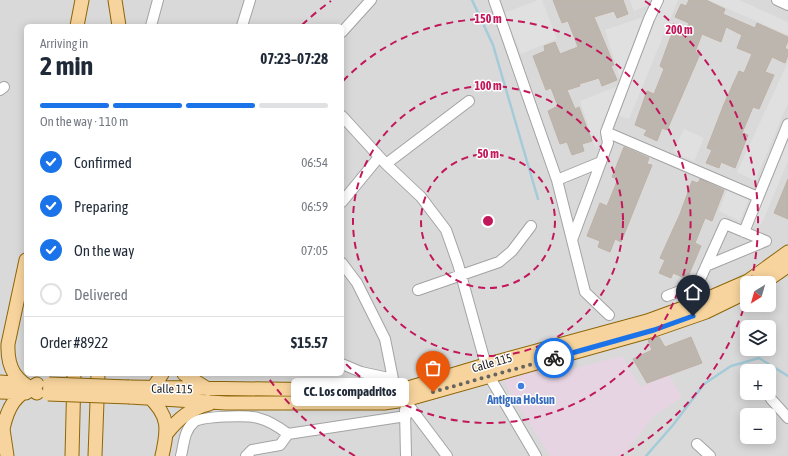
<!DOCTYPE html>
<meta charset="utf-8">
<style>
body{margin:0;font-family:"Asap Condensed",sans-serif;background:#f2f2f3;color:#1f2937;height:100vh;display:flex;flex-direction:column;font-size:15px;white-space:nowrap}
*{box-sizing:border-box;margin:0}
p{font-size:13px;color:#747a83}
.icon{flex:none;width:22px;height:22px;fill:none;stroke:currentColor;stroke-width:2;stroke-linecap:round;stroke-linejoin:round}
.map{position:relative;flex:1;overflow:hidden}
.details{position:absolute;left:24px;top:24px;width:320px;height:352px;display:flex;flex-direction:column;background:#fff;border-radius:6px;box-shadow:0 2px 10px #0003}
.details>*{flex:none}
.needle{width:26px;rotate:217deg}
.controls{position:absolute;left:740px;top:276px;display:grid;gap:8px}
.controls a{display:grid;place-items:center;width:36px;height:36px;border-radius:6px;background:#fff;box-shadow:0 2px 10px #0003;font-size:20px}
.pin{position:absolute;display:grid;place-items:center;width:34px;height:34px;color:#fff;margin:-41px -17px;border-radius:50% 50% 50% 0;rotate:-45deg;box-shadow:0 0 4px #0007}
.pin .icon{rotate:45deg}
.courier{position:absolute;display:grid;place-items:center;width:40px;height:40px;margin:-20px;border:3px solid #1a73e8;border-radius:50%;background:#fff;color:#222;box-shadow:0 1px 5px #0007}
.bubble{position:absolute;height:28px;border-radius:6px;background:#fff;box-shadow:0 2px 10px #0003;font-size:13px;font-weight:700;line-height:28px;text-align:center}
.summary em{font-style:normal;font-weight:700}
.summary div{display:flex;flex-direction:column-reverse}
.summary{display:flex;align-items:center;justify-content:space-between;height:68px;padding:0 16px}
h1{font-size:26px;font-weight:700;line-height:30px}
.bar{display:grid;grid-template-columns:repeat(4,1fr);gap:6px 4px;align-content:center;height:48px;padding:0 16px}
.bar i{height:5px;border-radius:3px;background:#e0e1e3}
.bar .current{background:#1a73e8}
.bar p{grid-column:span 4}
.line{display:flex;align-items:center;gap:10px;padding:0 16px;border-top:1px solid #e0e1e3}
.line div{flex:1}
ol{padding:0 16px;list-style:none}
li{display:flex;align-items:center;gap:12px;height:44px}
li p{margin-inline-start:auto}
li .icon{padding:4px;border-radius:50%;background:#1a73e8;color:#fff;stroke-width:4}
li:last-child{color:#747a83}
li i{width:22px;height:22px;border:2px solid #e0e1e3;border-radius:50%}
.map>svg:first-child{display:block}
.residential{fill:#dad9d9;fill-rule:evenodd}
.industrial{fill:#e6d4e2}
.parking{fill:#e0e0e0}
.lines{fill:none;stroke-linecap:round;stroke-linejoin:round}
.stream{stroke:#a4cbd9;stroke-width:2.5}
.building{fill:#bdb6af;stroke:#beb1a5}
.minor-casing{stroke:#a3a3a3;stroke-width:12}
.major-casing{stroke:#8d6607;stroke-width:15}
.minor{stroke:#fff;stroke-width:10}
.major{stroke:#f7d49d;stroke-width:13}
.major-bridge-casing{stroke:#8d6607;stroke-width:15;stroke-linecap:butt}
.major-bridge{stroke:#f7d49d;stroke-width:13}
.done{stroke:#656461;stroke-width:4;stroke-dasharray:0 7.2}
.route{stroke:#1a73e8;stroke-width:5}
.ring{fill:none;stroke:#c2185b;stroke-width:2;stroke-dasharray:7 5}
.shop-dot{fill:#3f7fe0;stroke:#fff;stroke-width:1.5}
.labels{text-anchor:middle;stroke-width:3;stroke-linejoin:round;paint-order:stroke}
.street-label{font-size:12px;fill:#1c1c1c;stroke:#fff}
.shop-label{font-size:12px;font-weight:bold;fill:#366cbe;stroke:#fff}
.centre{fill:#c2185b;stroke:#fff;stroke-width:2}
.ring-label{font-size:12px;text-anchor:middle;font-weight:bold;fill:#c2185b;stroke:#fff;stroke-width:3;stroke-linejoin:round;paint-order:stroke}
</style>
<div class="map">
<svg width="788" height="456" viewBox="0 0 788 456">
<rect width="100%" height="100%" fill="#edeae2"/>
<path class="residential" d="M0,0H788V456H0ZM26,26H342V374H26ZM747,283H769V305H747ZM747,327H769V349H747ZM747,371H769V393H747ZM747,415H769V437H747Z"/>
<path class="industrial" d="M622,356L640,387L669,375L682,397L654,416L622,456H550L502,379L552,365L557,373Z"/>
<path class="parking" d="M538,0H542L557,39L521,54L504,13Z
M630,0H650L647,6L634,11Z
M664,0H678L629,119L615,114Z
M708,0H739L788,22V35Z
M643,17L620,78L605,30Z
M788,62V103L755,181L737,172Z
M618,86L603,125L596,149L580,101Z
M684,129L704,138L694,161L673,152Z
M788,134V161L761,225L752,222Z
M727,190L749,199L740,221L719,211Z"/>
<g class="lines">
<path class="stream" d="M472,0L493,45L538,199
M646,456L673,425L704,384L731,366L759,358L788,376"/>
</g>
<path class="building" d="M553,0H623L628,14L617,18L614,11L594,17L614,65L611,66L617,80L602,86L599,78L579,84L580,86L567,90L575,109L579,107L592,141L582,144L584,151L572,155L567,142L560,144L548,111L558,106L551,88L546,90L533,56L545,51L544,46L555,42L560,54L578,47L568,21L562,23Z
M689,0H706L725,9L723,14L755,28L757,23L788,37V41L785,48L788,50V55L785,63L772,57L765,72L774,75L759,109L753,107L742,133L748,135L735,168L721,162L719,168L706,163L712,150L707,148L724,104L739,71L744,73L752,54L737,48L742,35L726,27L721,42L702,34L695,52L700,54L667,130L662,128L657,141L644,135L647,130L635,125L647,91L654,94L664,69L660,66L672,33L682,37L689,23L675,17L681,4L686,6Z
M624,147L649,158L647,164L652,165L621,242L615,239L610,252L598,247L600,241L587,236L600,203L607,206L618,179L612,177Z
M700,179L724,190L712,221L705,218L695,243L701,246L687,279L673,273L671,278L659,273L665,260L660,258L680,214L692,181L698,183Z
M788,179V219L774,213Z
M659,337L665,347L691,337L702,363L647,383L633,359L652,350L648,340Z"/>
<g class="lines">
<g class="minor-casing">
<path id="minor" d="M494,0L557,180L585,292L609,315
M777,0L788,5
M151,26L158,0
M242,26L250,0
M342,32L371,0
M0,90L4,87
M342,116L386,164L421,197L446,230L458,264L489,376L536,456
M606,132L758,197
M386,164L469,101
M557,180L601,162
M342,202L379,157
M744,232L788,124
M572,240L608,143L606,132L649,19L658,0
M342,263L357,283L385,339L393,379L398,391L447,456
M418,290L499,262L512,251L531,226
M667,296L698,284L725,224L766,241L706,266
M342,364L361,372L393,379
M771,399L788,418
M405,410L406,456
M697,444L710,456
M181,456C184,444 184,430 194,422C202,416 248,415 258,418C270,421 279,427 288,434
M246,456L252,450L280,445L288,434L406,416"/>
</g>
<g class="major-casing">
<path id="major" d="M115,0L119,26
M77,26L82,0
M26,260L8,344C7,370 16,380 37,393
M763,283L788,266
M184,374L208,389
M0,382L25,384
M129,387L398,391L485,365L647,321L702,301L748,281L788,252
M149,391L153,388L162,374
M0,392L26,393
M148,396C170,416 168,429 162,456
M130,397L226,403H384L405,400L654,330L706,312L747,292
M0,423L3,429L7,456
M3,429C8,406 15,395 37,384
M167,433C179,418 190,409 209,404
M72,456L74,374
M95,456L98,374"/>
</g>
<use href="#minor" class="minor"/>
<use href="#major" class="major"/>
<g class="major-bridge-casing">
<path id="major-bridge" d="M49,384L129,387
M48,394L130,397"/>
</g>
<use href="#major-bridge" class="major-bridge"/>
</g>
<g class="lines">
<path class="done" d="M433,392L554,358"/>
<path class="route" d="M554,358L654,330L693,316"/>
</g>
<g class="ring">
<circle cx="488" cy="221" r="67"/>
<circle cx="488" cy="221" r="135"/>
<path d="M343 81A202 202 0 1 1 343 361"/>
<path d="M747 298A270 270 0 0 1 621 456M355 456A270 270 0 0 1 267 376M302 25A270 270 0 0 1 331 1M645 1A270 270 0 0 1 751 282"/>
</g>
<circle class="shop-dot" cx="521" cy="386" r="4"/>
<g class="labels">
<g class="street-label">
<text transform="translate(492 363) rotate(-16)" y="4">Calle 115</text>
<text transform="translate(172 389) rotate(1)" y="4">Calle 115</text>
</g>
<g class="shop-label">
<text x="521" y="404">Antigua Holsun</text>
</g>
</g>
<circle cx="488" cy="221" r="6" class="centre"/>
<g class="ring-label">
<text x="488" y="23">150 m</text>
<text x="679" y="34">200 m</text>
<text x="488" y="90">100 m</text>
<text x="488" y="158">50 m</text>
</g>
</svg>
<div class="controls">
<a><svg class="needle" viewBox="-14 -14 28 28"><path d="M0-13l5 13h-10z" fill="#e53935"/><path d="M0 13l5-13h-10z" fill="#747a83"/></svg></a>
<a><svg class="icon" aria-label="layers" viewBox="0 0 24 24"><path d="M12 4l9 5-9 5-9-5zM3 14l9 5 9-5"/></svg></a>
<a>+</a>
<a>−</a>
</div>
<div class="pin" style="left:433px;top:392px;background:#ea580c"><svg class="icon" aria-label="bag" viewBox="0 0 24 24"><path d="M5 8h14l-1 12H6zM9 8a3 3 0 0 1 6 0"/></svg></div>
<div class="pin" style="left:693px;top:316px;background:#1f2937"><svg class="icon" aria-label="home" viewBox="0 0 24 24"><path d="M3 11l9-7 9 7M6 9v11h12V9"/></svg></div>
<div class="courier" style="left:554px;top:358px"><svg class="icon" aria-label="bike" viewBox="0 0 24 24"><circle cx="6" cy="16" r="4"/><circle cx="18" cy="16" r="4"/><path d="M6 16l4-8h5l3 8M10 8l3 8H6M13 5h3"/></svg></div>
<div class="bubble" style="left:291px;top:378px;width:118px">CC. Los compadritos</div>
<section class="details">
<div class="summary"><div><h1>2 min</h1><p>Arriving in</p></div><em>07:23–07:28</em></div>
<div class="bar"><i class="current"></i><i class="current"></i><i class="current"></i><i></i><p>On the way · 110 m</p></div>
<ol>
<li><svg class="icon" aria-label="check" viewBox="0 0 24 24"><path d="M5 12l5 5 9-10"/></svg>Confirmed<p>06:54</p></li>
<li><svg class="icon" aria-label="check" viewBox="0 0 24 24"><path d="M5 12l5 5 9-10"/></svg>Preparing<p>06:59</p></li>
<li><svg class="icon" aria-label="check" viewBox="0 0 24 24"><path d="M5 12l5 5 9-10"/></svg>On the way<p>07:05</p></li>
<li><i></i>Delivered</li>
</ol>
<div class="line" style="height:52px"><div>Order #8922</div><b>$15.57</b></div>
</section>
</div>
